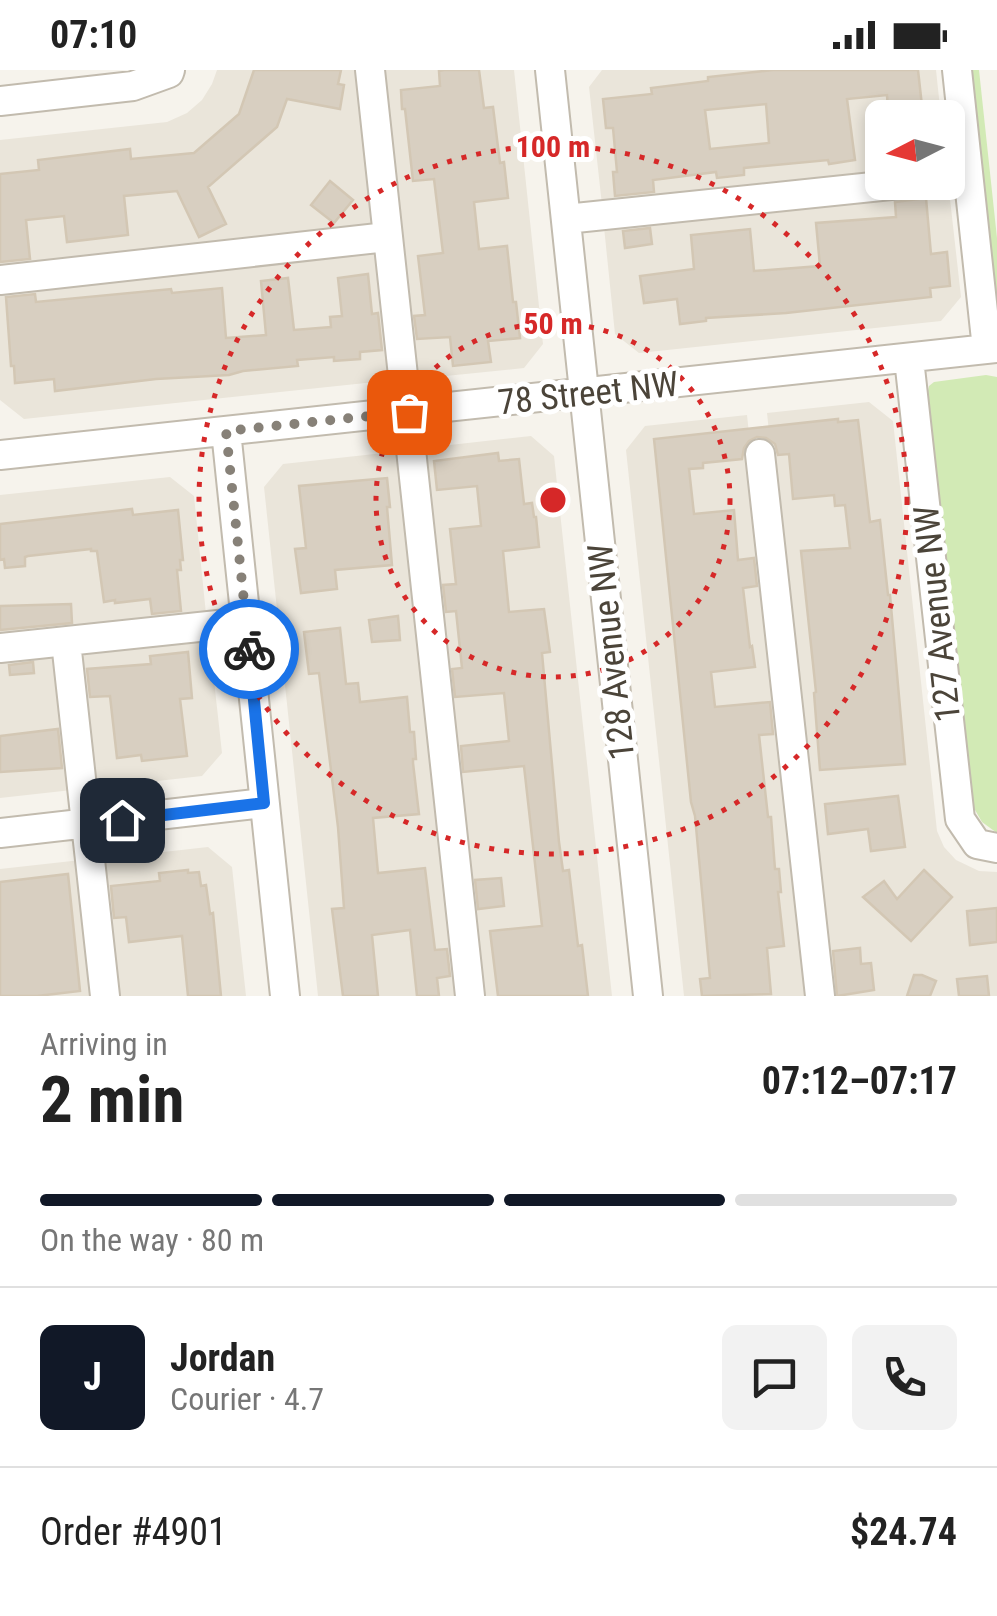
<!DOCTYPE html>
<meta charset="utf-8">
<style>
body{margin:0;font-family:"Roboto Condensed",sans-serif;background:#f2f2f2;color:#222;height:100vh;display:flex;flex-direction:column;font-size:38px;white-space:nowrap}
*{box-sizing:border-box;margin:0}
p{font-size:32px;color:#767676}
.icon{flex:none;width:55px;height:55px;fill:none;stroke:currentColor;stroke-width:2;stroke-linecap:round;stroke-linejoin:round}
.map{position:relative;height:926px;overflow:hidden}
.side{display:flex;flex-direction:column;background:#fff;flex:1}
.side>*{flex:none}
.needle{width:65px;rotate:264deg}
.fabs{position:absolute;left:865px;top:30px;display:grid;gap:20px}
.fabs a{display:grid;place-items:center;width:100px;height:100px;border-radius:15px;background:#fff;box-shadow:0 5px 15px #0003;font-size:50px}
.pin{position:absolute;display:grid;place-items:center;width:85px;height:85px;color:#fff;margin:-42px;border-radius:20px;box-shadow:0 5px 15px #0006}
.courier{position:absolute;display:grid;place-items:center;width:100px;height:100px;margin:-50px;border:8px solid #1a73e8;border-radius:50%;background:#fff;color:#222;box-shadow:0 2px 12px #0007}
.head em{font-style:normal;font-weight:700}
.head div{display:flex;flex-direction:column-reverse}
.head{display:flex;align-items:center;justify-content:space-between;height:170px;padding:0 40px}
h1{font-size:65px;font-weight:700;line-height:75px}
.bar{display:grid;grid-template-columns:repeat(4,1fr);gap:15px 10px;align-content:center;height:120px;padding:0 40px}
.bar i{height:12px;border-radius:8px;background:#e0e0e0}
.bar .on{background:#111827}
.bar p{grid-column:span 4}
.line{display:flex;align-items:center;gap:25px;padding:0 40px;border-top:2px solid #e0e0e0}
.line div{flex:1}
.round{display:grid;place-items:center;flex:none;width:105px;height:105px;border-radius:15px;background:#f2f2f2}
.status{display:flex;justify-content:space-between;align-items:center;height:70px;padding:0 50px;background:#fff;direction:ltr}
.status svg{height:28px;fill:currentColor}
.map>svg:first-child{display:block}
.residential{fill:#eae5da}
.green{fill:#d2eab5}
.building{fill:#d8cfc1;stroke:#d3c7b4;stroke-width:2.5;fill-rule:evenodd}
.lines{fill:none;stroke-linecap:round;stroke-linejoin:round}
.minor-casing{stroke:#c2bbae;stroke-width:32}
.minor{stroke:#fff;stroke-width:28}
.done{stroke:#878178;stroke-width:10;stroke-dasharray:0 18}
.route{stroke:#1a73e8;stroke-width:12}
.ring{fill:none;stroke:#d62828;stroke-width:5;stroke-dasharray:5 10}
.labels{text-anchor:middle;stroke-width:10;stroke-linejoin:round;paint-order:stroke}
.street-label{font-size:35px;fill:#4b4439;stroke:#fff}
.centre{fill:#d62828;stroke:#fff;stroke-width:5}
.ring-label{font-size:30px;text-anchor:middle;font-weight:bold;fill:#d62828;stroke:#fff;stroke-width:10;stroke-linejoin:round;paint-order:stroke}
</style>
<div class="status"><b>07:10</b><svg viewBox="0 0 49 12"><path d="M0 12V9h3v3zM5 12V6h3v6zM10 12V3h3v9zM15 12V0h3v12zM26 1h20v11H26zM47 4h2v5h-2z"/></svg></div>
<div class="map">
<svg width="997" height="926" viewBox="0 0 997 926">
<rect width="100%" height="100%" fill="#f6f3ec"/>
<path class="residential" d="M217,0H362L378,150L369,162L0,201V70L167,52L187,43L202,30L212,14Z
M383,0H514L543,274L524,298L416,309Z
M602,0H936L941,47L882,48V105L602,135L589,17Z
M949,120L961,227L941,251L639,283L615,264L604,157Z
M370,182L382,192L394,310L24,349L0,330V221Z
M869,332L893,351L937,761L944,777L956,790L979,801L997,802V926H829L767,343Z
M747,345L809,926H684L626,380L645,356Z
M531,366L554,386L612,926H481L423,378Z
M402,381L460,926H318L264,417L283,394Z
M170,407L194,426L206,544L0,566V425Z
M209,565L222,683L202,706L95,718L81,589L91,577Z
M47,582L59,591L72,720L0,728V587Z
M208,777L232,797L246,926H115L101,789Z
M81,790L96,926H0V799Z"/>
<path class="green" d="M968,0H979L997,168V240Z
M986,305L997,307V763L982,752L971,733L926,329L929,316L934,312Z"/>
<path class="building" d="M254,0H341L338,14L344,15L340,39L287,29L277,57L208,117L226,154L199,167L177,121L124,126L128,165L67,172L64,146L26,150L30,189L0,192V104L39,100L38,90L130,79L131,89L194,83L239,44Z
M444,0H479L484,38L493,37L500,93L504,92L508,128L474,132L479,179L507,176L513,232H516L520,268L488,271L491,292L453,296L450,267L417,269L414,246L425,245L418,186L443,183L434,109L413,111L405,39H402L401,20L440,16L439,1Z
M773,0H918L922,36L888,40L887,25L847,29L855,90L829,94L828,90L744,98V105L717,108L716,102L653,110L654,122L615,126L613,102H617L613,58H606L603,29L652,24L651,18L708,11V7ZM766,34L769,73L710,79L705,40Z
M330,111L353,130L334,153L311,135Z
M926,128L931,184L947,182L950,216L930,218L931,227L786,243L706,248V251L680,254L677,229L644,233L640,206L694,199L691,165L750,159L754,201L820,196L816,153L896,147L895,132Z
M650,158L652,174L625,178L623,161Z
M368,204L372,244L378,243L382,280L360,282V289L334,291V287L297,290L298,296L243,301L229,305L156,309L55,321L54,309L15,313L14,296H11L6,227L35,224L36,232L171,219L172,223L222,218L226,268L266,265L261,211L288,208L294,260L331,257L330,247L342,246L338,208Z
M838,349V352L858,350L870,452L880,450L888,525H890L905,694L820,700L814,623L816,622L801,481L850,478L845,435L835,436L834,425L793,429L789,384L778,385L775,374L766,368L757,367L749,371L744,378L742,389L703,393V398L689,399L694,444L734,440L738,490L754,488L757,516L743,518L750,577L752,576L755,597L711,602L715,637L770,632L773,664L759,665L768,747H771L775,799H779L781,822H778L784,876L767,878L771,924L702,926L700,909L710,908L695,746L691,732L654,369Z
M498,383L499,391L519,389L524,434L532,433L534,447H536L539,477L503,481L509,542L544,539L550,582L542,583L559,772L563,801L569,800L578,876L582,875L588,926H498L490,861L542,856L524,696L463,702L461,676L509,671L504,623L455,627L452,599L462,598L456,541L446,542L443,515L456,514L450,459L481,456L477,416L437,420L434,391Z
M387,408L390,437H387L392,495L335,500L337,519L301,523L295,479L306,478L299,416Z
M132,439L133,445L178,440L183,490H180L181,500H177L181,541L152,544L150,529L115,533V530L104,532L97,481H91V479L28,486L25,487V496L5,498L4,489L0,490V454Z
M71,534L72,553L0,560V536Z
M398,546L400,570L372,572L369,550Z
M340,558L346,614L358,613L360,632L407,627L410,662H414L416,689H413V693L419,744L373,748L378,803L425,798L435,880L447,879L450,906L437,908L439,926H417L410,860L372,865L378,926H343L332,839L344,838L338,757L319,603L309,604L304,562Z
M188,582L192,628L180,629L187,686L142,691L141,685L117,688L110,626L90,627L87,599L151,594L150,586Z
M33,592L34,603L10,605L9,595Z
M58,659L62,698L0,702V666Z
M898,726L905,777L871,781L868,759L828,764L825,734Z
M188,800V803L199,802L201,816L206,815L210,844L213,843L221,926H188L182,866L129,872L126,847L114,848L111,816L160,811L159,803Z
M924,800L952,827L911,871L863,827L884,811L897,829Z
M68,804L80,921L37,926H0V812Z
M501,808L504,836L478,839L475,810Z
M997,838V872L970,875L967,841Z
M860,878L861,894L871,893L874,920L837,926L833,881Z
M914,905H922L936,911L930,926H907Z
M987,906L989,926H959L957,909Z"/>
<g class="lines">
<g class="minor-casing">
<path id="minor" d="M370,0L470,926
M550,0L648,926
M957,0L987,279
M0,31L133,16L169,3L170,0
M566,149L920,112
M0,210L387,167
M909,289L960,749L977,774L997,778
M226,361L285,926
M760,384L820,926
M0,385L997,278
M66,572L105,926
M0,578L246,552
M0,763L264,733"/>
</g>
<use href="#minor" class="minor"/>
</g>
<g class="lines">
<path class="done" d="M249,579L226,361L409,342"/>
<path class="route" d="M122,750L264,733L249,579"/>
</g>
<g class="ring">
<circle cx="553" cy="430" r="177"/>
<circle cx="553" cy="430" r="354"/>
</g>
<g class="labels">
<g class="street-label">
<text transform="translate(588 323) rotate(-6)" y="12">78 Street NW</text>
<text transform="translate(937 544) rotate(-96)" y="12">127 Avenue NW</text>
<text transform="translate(611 582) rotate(-96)" y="12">128 Avenue NW</text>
</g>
</g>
<circle cx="553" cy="430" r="15" class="centre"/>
<g class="ring-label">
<text x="553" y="87">100 m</text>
<text x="553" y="264">50 m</text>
</g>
</svg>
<div class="fabs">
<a><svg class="needle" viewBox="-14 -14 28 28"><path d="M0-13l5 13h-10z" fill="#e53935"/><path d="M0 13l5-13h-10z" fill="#767676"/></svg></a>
</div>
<div class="pin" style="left:409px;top:342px;background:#ea580c"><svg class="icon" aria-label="bag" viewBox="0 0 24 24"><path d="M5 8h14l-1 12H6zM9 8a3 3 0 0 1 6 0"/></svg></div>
<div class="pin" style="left:122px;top:750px;background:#1f2937"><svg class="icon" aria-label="home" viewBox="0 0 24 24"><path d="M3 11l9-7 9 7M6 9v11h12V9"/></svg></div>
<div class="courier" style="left:249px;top:579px"><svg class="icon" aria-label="bike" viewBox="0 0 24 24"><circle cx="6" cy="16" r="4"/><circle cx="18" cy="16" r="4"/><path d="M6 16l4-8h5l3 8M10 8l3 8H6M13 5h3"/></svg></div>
</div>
<section class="side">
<div class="head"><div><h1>2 min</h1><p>Arriving in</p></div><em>07:12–07:17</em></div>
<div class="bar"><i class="on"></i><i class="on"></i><i class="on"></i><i></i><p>On the way · 80 m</p></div>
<div class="line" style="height:180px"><b class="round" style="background:#111827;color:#fff">J</b><div><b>Jordan</b><p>Courier · 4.7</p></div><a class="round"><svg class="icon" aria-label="chat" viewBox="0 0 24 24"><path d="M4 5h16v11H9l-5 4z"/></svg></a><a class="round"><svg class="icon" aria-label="phone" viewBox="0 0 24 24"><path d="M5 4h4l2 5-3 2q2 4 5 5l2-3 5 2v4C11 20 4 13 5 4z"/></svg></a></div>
<div class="line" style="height:130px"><div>Order #4901</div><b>$24.74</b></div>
</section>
